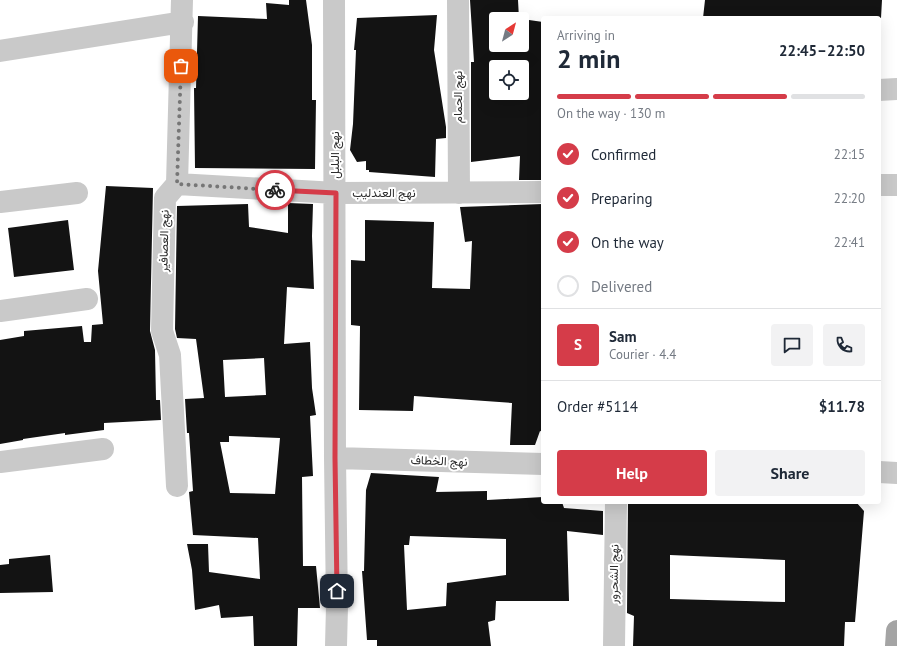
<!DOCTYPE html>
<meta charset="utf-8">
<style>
body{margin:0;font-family:"PT Sans",Vazirmatn,sans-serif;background:#f2f2f3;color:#1f2937;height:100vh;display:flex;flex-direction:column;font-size:15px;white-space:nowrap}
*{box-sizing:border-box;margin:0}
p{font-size:13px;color:#747a83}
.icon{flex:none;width:22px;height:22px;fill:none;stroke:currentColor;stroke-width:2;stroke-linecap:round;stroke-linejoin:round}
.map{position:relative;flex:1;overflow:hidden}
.panel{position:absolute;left:541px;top:16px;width:340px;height:488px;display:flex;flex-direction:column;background:#fff;border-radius:4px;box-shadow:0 4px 16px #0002}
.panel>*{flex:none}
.needle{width:26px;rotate:36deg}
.buttons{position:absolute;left:489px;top:12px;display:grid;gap:8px}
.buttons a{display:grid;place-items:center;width:40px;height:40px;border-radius:4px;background:#fff;box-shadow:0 4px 16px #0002;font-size:20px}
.pin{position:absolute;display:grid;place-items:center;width:34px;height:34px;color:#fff;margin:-17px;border-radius:8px;box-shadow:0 2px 6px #0006}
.courier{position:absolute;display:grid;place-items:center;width:40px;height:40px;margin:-20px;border:3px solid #d53c49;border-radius:50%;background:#fff;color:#222;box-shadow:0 1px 5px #0007}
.head em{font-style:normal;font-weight:700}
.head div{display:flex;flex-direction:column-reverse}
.head{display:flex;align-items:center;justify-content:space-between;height:68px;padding:0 16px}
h1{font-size:26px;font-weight:700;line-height:30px}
.bar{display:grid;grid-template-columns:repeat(4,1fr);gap:6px 4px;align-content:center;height:48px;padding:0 16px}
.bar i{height:5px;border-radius:3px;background:#e0e1e3}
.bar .selected{background:#d53c49}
.bar p{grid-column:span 4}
.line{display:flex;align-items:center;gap:10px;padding:0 16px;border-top:1px solid #e0e1e3}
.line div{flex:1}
.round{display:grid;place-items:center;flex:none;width:42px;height:42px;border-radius:4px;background:#f2f2f3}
ol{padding:0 16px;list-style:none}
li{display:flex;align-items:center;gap:12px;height:44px}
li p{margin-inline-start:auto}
li .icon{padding:4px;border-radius:50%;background:#d53c49;color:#fff;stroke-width:4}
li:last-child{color:#747a83}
li i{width:22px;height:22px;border:2px solid #e0e1e3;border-radius:50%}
.action{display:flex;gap:8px;margin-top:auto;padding:8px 16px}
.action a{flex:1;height:46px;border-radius:4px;background:#d53c49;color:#fff;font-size:16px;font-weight:700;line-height:46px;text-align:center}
.action a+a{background:#f2f2f3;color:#1f2937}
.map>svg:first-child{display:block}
.building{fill:#131313;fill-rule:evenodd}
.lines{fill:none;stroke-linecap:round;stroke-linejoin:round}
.minor{stroke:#c9c9c9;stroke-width:22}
.primary{stroke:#a4a4a4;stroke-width:22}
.done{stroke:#767676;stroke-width:4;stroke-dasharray:0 7.2}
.route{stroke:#d53c49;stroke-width:5}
.labels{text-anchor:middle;stroke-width:4;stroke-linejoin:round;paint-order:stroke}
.street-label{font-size:12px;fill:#2c2c2c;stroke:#fff}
</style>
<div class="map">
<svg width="897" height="646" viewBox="0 0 897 646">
<rect width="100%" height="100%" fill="#fff"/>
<path class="building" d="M289,0H306L312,45V100H316L315,169L195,168L194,88H196L198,16L267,19L266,3L289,5Z
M470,0H518L519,19H496V45H522V19L543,22V180H519L520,156L471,162V62H474ZM496,67H522V93H496Z
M705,0H882L881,18H703Z
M437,15L434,50L446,127V138L436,139L435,177L369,172V170H366V161L357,162L350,150L353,124L356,50H354L357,18Z
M106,186L153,188L150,331L155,350L156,400H160L161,420L104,423V430L65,435V433L23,439V440L0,444V340L24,336V331L82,326L84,342H91L92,325L103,324L98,271Z
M288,203L313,204L312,236L314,289L287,287L284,344L310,342L312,388L316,415L310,416L313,476L302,477L303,566H316L320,608H298L297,646H254L253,616L221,618L219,605L195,610L192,570L187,544H208L209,572L260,579L258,538L193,535L189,492L193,491L189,433H187L185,399L204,398L196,339L177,338L175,329L177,206L248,204L249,227L288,233ZM264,358L266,395L225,397L223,360ZM229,436L280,438L275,494L230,493L220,442H229Z
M543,204V432L540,431L535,445H510L512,403L414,396L413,411L359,410L360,326L351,325V260L365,261V220L434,222L432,288L470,289L472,241L465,242L460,207Z
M68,220L74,270L14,277L8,228Z
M371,473L439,477L436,492L487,491V500L543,497V502H562L564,508L603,511V535L567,531L569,601H496L495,620L488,622L491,646H377V640H367L362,571H364L366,490ZM410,536L506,539V575L447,583L446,606L407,610L404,545H409Z
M628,502H856L864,511L855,622H845L844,646H633L634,616L627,613ZM670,555L785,560V602L670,599Z
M50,555L53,592L0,593V565L9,564V559Z"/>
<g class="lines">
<path class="minor" d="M334,0L335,458L337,606L336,646
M458,0L459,193
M0,51L183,22
M879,90L897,89
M177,184L336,193L543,192
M879,185H897
M0,202L77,193
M0,311L87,299
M335,458L543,464
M0,462L103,449
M879,472L897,473
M177,486L170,355L162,331L165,198L177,184L182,0
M614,646L616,502"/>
<path class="primary" d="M896,646L897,631"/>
</g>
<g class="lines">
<path class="done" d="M181,66L177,184L275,190"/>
<path class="route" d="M275,190L336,193L335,458L337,591"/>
</g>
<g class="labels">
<g class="street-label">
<text transform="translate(458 97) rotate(-90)" y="4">نهج الحمام</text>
<text transform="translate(335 155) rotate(-90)" y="4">نهج البلبل</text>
<text x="384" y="197">نهج العندليب</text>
<text transform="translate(164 241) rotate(-89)" y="4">نهج العصافير</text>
<text transform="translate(439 461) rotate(2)" y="4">نهج الخطاف</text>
<text transform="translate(614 574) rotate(-89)" y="4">نهج الشحرور</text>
</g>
</g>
</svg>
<div class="buttons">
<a><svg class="needle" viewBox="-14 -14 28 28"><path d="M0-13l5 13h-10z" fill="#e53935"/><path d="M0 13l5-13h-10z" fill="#747a83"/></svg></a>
<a><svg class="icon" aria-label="locate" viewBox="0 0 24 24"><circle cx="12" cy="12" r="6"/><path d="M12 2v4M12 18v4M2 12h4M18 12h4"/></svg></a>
</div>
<div class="pin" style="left:181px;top:66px;background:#ea580c"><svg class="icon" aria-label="bag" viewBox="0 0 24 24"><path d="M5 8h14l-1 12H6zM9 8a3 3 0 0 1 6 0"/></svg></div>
<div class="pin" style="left:337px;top:591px;background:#1f2937"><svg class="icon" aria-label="home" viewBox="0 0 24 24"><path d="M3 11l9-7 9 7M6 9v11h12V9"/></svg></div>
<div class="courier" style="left:275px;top:190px"><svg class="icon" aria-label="bike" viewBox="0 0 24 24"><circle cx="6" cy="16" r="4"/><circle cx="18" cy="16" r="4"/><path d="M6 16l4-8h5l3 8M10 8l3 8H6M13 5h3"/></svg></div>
<section class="panel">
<div class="head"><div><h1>2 min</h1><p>Arriving in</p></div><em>22:45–22:50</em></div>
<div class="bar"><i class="selected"></i><i class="selected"></i><i class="selected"></i><i></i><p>On the way · 130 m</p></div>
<ol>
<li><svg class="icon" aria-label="check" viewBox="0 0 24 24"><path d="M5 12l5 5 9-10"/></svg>Confirmed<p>22:15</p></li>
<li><svg class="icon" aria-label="check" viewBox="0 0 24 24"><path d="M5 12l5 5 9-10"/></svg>Preparing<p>22:20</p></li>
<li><svg class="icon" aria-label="check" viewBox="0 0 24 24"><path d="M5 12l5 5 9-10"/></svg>On the way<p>22:41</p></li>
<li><i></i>Delivered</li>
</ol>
<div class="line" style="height:72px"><b class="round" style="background:#d53c49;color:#fff">S</b><div><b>Sam</b><p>Courier · 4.4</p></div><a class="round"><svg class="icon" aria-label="chat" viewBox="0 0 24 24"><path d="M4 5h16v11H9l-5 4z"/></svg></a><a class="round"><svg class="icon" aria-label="phone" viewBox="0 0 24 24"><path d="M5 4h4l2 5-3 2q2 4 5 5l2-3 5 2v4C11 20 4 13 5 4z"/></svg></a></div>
<div class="line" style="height:52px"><div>Order #5114</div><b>$11.78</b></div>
<div class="action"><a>Help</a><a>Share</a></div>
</section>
</div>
